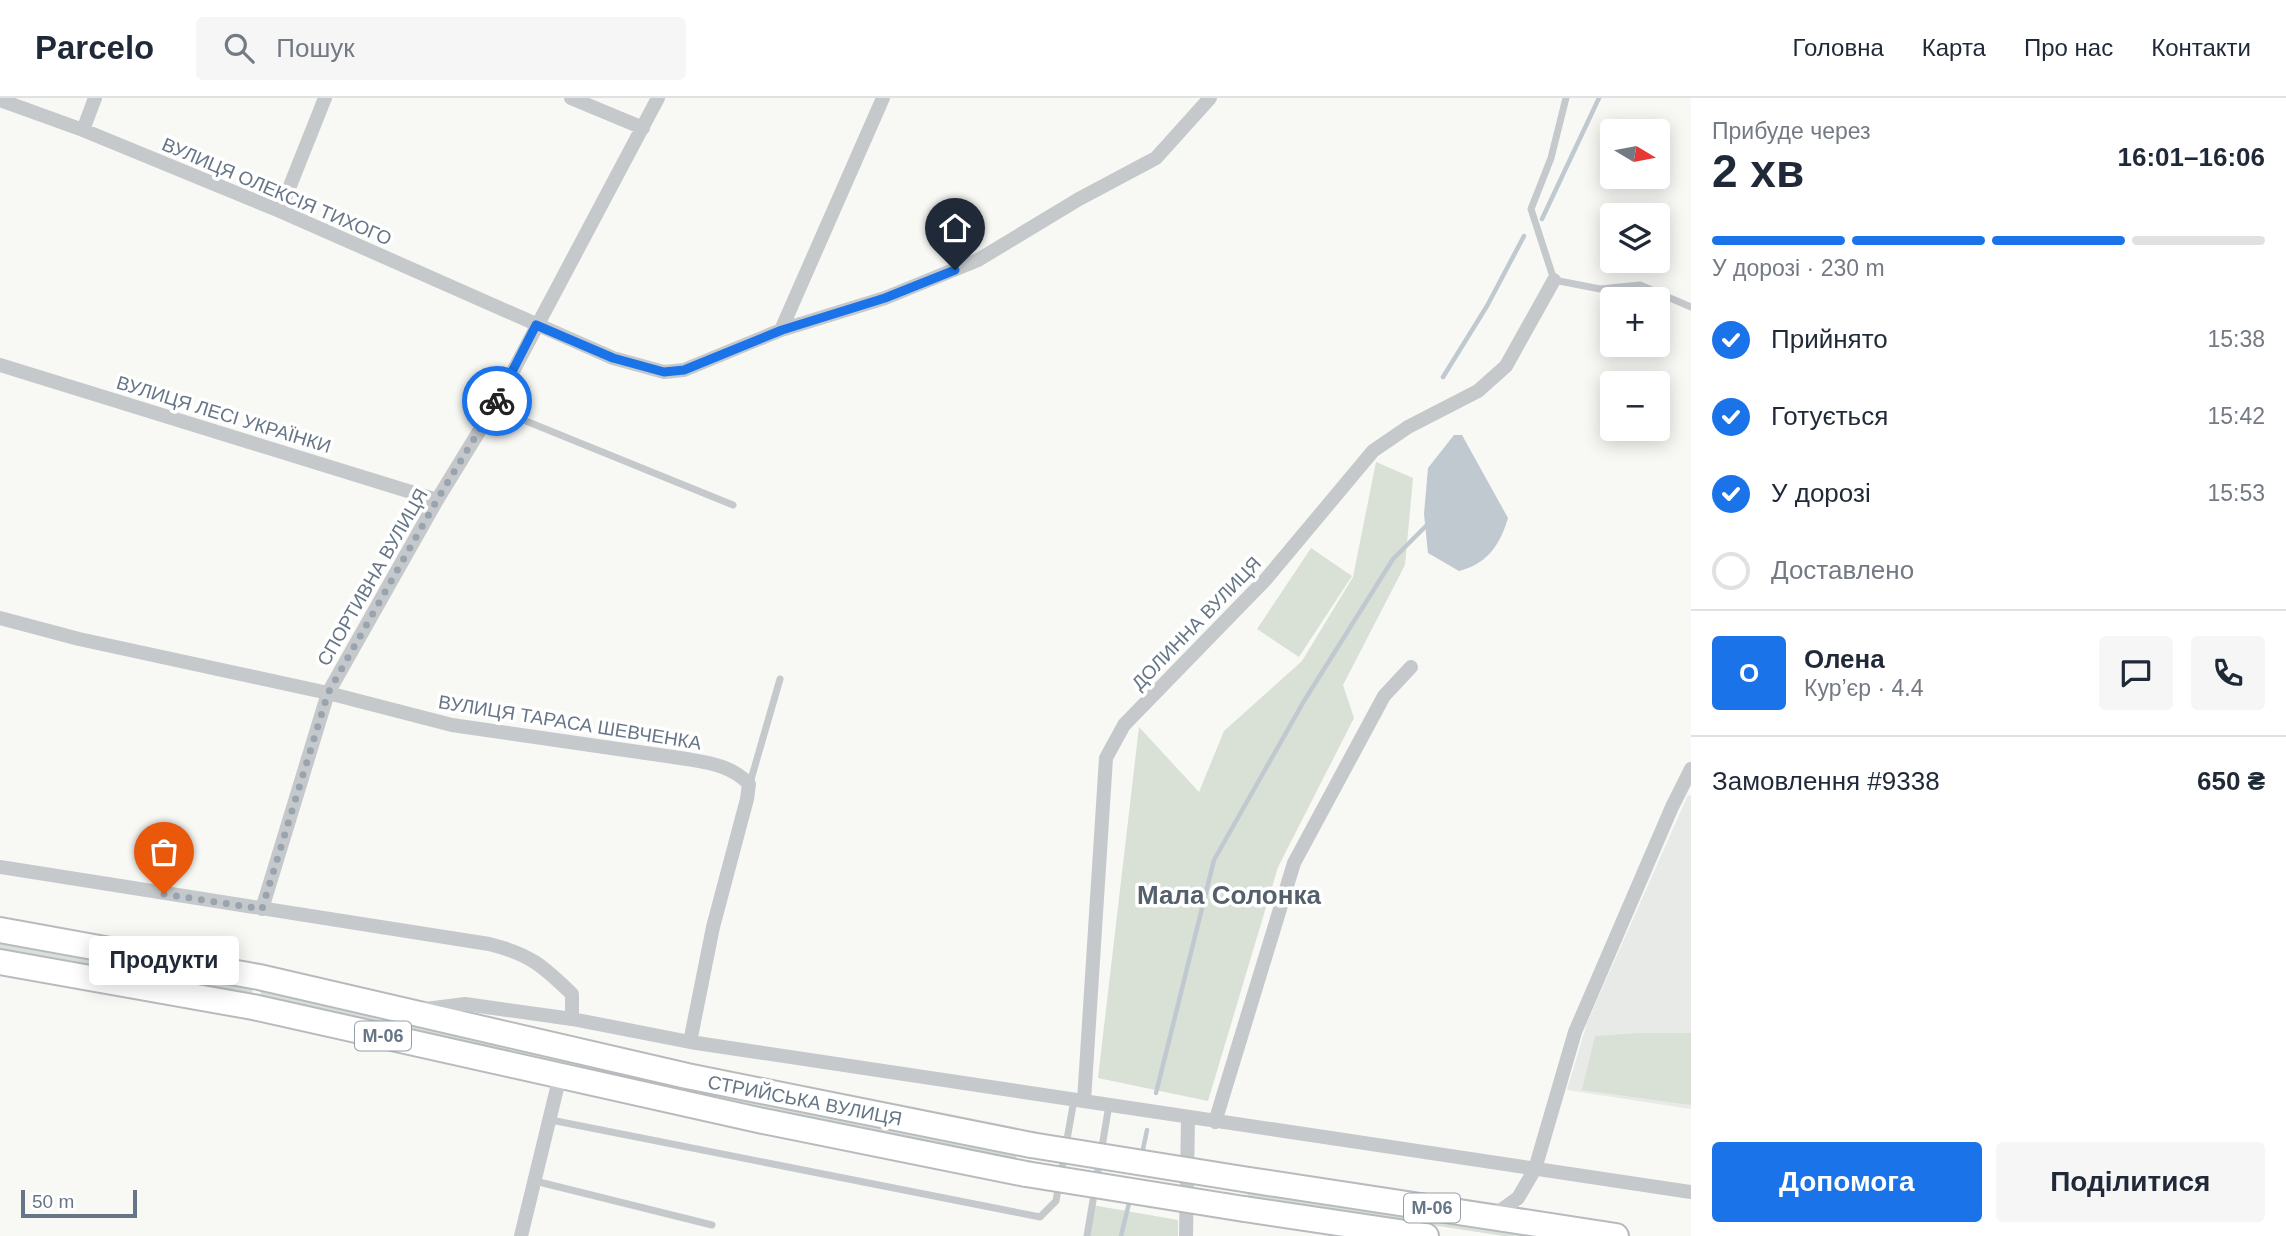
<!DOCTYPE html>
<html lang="uk">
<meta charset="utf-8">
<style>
body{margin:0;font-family:Helvetica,sans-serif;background:#f6f6f7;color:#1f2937;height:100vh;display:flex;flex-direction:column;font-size:26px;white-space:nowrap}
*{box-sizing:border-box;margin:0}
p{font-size:23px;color:#747a83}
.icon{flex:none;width:38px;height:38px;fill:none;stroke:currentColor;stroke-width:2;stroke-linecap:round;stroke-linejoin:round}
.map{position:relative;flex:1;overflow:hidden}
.sheet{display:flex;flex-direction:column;background:#fff;width:595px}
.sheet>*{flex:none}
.needle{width:46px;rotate:100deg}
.buttons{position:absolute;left:1600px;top:21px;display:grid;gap:14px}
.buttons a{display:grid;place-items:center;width:70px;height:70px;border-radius:7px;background:#fff;box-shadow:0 4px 18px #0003;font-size:35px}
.scale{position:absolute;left:21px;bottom:18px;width:116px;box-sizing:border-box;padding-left:7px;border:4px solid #667687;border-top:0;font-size:19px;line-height:24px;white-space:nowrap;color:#667687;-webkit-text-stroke:5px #fff;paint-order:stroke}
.pin{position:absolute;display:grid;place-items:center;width:60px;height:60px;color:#fff;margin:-72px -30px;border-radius:50% 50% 50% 0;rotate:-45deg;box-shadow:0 0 7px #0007}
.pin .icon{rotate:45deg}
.courier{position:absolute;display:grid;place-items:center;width:70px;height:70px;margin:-35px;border:5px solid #1a73e8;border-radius:50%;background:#fff;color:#222;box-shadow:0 2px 9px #0007}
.bubble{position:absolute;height:49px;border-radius:7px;background:#fff;box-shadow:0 4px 18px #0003;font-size:23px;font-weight:800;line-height:49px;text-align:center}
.overview em{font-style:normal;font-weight:800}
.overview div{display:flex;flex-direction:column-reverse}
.overview{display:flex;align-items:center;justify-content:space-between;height:119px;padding:0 21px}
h1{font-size:46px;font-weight:800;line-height:52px}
.bar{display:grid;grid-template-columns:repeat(4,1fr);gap:10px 7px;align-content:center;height:84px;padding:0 21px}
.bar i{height:9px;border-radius:5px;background:#e0e1e3}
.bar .selected{background:#1a73e8}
.bar p{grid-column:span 4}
.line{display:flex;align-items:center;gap:18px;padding:0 21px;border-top:2px solid #e0e1e3}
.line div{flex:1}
.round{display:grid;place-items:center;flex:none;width:74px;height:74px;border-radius:7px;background:#f6f6f7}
ol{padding:0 21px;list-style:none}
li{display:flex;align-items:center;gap:21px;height:77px}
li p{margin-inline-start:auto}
li .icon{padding:7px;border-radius:50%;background:#1a73e8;color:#fff;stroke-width:4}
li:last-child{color:#747a83}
li i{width:38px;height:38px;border:4px solid #e0e1e3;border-radius:50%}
.primary-button{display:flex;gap:14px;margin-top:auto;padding:14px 21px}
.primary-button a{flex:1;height:80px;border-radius:7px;background:#1a73e8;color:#fff;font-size:28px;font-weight:800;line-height:80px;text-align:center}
.primary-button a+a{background:#f6f6f7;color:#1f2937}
header{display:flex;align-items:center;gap:42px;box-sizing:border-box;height:98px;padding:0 35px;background:#fff;border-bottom:2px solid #e0e1e3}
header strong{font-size:33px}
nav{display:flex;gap:38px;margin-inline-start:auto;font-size:24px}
.search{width:490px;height:63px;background:#f6f6f7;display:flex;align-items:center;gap:18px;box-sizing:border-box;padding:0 24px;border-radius:7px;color:#747a83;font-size:26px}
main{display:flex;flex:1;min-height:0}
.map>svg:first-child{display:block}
.built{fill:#e8eae8}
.green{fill:#d9e0d6}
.water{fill:#c0c9cf}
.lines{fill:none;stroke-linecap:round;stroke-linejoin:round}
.stream{stroke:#c0c9cf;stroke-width:4.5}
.highway-casing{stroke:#b8bbbe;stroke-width:28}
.lane{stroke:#c5c9cc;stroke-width:7}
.street{stroke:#c5c9cc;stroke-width:14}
.highway{stroke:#fff;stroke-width:24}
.highway-bridge-casing{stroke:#b8bbbe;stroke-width:28;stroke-linecap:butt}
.highway-bridge{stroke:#fff;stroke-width:24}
.done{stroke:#99a4ae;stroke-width:7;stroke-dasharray:0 12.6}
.route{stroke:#1a73e8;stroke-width:9}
.labels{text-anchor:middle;stroke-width:7;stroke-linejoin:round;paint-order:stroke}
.shield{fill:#fff;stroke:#949fab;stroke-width:2}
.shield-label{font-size:18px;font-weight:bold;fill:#667687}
.street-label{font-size:19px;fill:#667687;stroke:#fff}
.district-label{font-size:26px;font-weight:bold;fill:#54606c;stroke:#fff}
</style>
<header>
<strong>Parcelo</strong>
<div class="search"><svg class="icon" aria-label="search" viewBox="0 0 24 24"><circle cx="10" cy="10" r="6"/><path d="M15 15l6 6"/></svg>Пошук</div>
<nav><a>Головна</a><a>Карта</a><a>Про нас</a><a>Контакти</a></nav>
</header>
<main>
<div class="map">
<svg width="1691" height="1138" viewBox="0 0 1691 1138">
<rect width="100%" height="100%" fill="#f8f8f5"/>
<path class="built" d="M1688,697L1691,698V1011L1567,992L1587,925Z"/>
<path class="green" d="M1376,364L1413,380L1405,467L1343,587L1354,620L1278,769L1208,1003L1098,980L1139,629L1199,694L1224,633L1302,563L1353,479Z
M1311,450L1352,478L1299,559L1257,531Z
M0,842L253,888L252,896L0,851Z
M262,890L1017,1056L1015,1063L786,1018L260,898Z
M1640,935H1691V1007L1582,992L1595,938Z
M1248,1092L1547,1138H1504L1247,1099Z
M1092,1107L1178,1122V1138H1085Z"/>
<path class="water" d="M1454,337H1462L1508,420C1500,447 1487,466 1459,473L1428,455L1424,416L1428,370Z"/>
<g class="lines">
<path class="stream" d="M1542,121L1599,0
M1443,279L1487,208L1524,138
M1156,995L1214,762L1304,603L1393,461L1430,424
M1142,1056L1147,1032
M1121,1138L1130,1101"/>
<g class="highway-casing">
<path id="highway" d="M0,832L259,879L687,978L1031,1047
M0,864L253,909L763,1023L1026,1076
M1249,1082L1616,1138
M1244,1111L1426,1138"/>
</g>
<path class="lane" d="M1566,0L1551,60L1531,111L1554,182L1600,191L1640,187L1691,209
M494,310L733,407
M750,685L780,581
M551,1022L1040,1119L1056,1103L1074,1002
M535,1083L712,1127
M1087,1138L1109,1007"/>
<path class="street" d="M571,0L643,30
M0,2L83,32L280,113L613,260L664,274L684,272L781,232L885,200L978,162L1079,101L1156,60L1210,0
M83,32L95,0
M280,113L325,0
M781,232L883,0
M0,267L437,402
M0,520L79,541L328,595L452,627L687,661C711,665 732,668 749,686L747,701L713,829L690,944
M0,769L489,846C530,856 543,868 572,896V921
M262,811L328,595L437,402L494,309L658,0
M426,911L465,906L572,921L690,944L1691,1094
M1084,1003L1106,660L1124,627L1266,481L1373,353L1408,329L1478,293L1506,268L1554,182
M1215,1024L1294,765L1384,598L1411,569
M1491,1117L1500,1113L1518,1100L1535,1071L1575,934L1672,709L1691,671
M521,1138L560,978
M1186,1138L1188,1020"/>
<use href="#highway" class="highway"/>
<g class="highway-bridge-casing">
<path id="highway-bridge" d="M1031,1047L1249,1082
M1026,1076L1244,1111"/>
</g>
<use href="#highway-bridge" class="highway-bridge"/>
</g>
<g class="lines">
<path class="done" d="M164,796L262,811L328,595L437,402L497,303"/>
<path class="route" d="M497,303L536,227L613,260L664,274L684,272L782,232L885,200L955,172"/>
</g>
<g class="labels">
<g class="shield">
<rect x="355" y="923.5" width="56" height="29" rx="5"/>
<rect x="1404" y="1095.5" width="56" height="29" rx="5"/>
</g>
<g class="shield-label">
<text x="383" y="944">М-06</text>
<text x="1432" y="1116">М-06</text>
</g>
<g class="street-label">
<text transform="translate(277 93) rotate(23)" y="7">ВУЛИЦЯ ОЛЕКСІЯ ТИХОГО</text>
<text transform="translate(224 316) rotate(17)" y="7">ВУЛИЦЯ ЛЕСІ УКРАЇНКИ</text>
<text transform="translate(372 479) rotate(-60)" y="7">СПОРТИВНА ВУЛИЦЯ</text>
<text transform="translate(1196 525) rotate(-46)" y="7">ДОЛИННА ВУЛИЦЯ</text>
<text transform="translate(570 624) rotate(9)" y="7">ВУЛИЦЯ ТАРАСА ШЕВЧЕНКА</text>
<text transform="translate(805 1002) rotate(11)" y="7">СТРИЙСЬКА ВУЛИЦЯ</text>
</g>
<g class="district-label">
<text x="1229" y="806">Мала Солонка</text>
</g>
</g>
</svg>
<div class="buttons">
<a><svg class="needle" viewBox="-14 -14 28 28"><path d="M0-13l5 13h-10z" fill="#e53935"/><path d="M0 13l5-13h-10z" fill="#747a83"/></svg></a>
<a><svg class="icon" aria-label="layers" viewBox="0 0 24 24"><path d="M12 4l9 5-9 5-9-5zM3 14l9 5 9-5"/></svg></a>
<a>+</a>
<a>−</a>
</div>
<div class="scale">50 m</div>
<div class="pin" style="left:164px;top:796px;background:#ea580c"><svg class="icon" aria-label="bag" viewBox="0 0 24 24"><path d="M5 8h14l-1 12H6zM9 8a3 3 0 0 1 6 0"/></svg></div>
<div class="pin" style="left:955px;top:172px;background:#1f2937"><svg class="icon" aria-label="home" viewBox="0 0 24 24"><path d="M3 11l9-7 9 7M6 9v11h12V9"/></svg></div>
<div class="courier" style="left:497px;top:303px"><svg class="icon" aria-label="bike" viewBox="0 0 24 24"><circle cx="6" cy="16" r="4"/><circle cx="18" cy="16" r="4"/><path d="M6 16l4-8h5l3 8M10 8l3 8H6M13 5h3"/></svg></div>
<div class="bubble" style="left:89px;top:838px;width:150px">Продукти</div>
</div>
<section class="sheet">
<div class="overview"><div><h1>2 хв</h1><p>Прибуде через</p></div><em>16:01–16:06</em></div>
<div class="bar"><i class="selected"></i><i class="selected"></i><i class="selected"></i><i></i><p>У дорозі · 230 m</p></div>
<ol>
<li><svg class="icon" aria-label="check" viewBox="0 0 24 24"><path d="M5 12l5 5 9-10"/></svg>Прийнято<p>15:38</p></li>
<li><svg class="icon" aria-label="check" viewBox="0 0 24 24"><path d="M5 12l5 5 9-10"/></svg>Готується<p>15:42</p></li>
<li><svg class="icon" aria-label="check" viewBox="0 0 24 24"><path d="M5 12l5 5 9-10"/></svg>У дорозі<p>15:53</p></li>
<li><i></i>Доставлено</li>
</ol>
<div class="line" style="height:126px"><b class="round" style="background:#1a73e8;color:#fff">О</b><div><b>Олена</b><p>Кур’єр · 4.4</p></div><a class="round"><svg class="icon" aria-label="chat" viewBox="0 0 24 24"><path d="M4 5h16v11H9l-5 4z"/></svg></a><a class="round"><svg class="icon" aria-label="phone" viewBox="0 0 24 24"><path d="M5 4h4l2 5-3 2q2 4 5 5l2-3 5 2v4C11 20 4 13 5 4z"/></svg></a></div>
<div class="line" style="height:91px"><div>Замовлення #9338</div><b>650 ₴</b></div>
<div class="primary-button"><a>Допомога</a><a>Поділитися</a></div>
</section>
</main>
